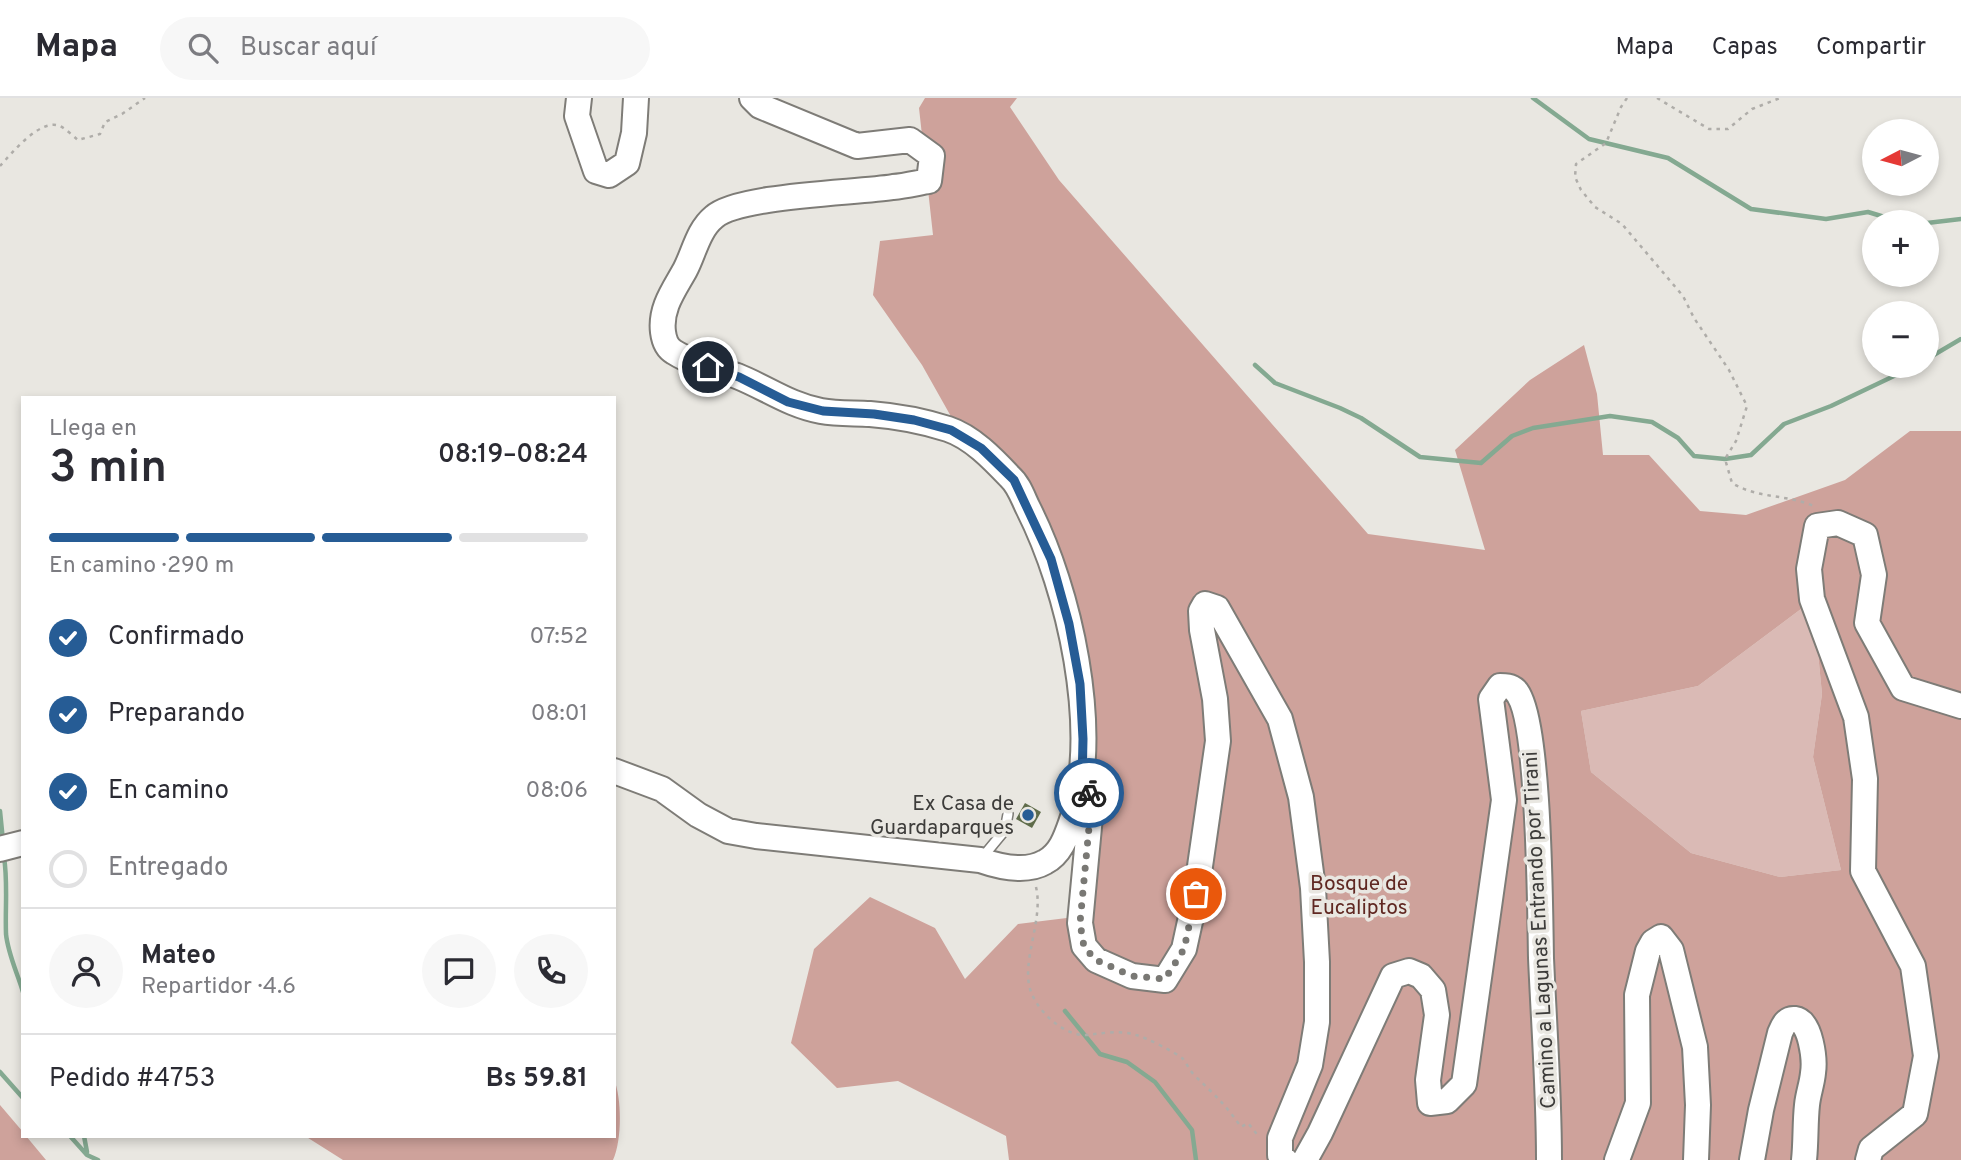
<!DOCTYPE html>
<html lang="es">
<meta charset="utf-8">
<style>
body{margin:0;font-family:Overpass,sans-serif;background:#f7f7f7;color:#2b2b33;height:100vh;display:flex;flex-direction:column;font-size:26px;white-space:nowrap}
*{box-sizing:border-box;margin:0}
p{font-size:23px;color:#7c7c81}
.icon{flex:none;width:38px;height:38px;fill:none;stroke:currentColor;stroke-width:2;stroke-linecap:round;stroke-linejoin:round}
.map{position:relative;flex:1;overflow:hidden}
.drawer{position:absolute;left:21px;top:298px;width:595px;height:742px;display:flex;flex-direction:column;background:#fff;border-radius:0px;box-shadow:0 4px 10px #0003}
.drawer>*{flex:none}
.needle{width:46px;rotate:264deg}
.tools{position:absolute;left:1862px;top:21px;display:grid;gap:14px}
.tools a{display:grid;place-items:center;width:77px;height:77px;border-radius:50%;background:#fff;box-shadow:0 4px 10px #0003;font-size:35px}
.pin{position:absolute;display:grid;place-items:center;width:60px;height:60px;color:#fff;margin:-30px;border:4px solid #fff;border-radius:50%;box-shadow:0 2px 7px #0007}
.courier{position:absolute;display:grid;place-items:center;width:70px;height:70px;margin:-35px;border:5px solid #265c95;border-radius:50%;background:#fff;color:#222;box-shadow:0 2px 9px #0007}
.overview em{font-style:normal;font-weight:600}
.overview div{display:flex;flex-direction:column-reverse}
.overview{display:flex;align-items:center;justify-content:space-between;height:119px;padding:0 28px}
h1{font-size:46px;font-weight:600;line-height:52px}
.bar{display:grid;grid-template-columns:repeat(4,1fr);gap:10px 7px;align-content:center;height:84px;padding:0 28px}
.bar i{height:9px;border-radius:5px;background:#e1e1e2}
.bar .on{background:#265c95}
.bar p{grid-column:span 4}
.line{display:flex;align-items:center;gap:18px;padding:0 28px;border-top:2px solid #e1e1e2}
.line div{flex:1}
.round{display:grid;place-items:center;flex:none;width:74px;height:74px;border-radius:37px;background:#f7f7f7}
ol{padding:0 28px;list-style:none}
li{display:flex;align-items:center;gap:21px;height:77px}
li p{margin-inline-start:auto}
li .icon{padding:7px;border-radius:50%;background:#265c95;color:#fff;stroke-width:4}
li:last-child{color:#7c7c81}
li i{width:38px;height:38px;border:4px solid #e1e1e2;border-radius:50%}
header{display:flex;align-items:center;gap:42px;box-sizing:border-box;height:98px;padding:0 35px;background:#fff;border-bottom:2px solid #e1e1e2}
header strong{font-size:33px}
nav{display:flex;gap:38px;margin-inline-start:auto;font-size:24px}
.search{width:490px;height:63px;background:#f7f7f7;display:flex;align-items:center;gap:18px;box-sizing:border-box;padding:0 24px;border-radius:38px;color:#7c7c81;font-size:26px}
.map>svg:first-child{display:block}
.green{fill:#dabab5}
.forest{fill:#cea29b;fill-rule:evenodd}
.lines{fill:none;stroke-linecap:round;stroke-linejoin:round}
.stream{stroke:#84a991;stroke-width:4.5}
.building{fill:#5f6c4a}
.lane-casing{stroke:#7e7c77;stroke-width:12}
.secondary-casing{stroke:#7e7c77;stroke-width:28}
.path{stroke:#afada9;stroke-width:2.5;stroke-dasharray:3.5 5;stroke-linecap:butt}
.lane{stroke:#fff;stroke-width:9}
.secondary{stroke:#fff;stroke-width:24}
.done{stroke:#797874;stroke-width:7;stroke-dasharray:0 12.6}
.route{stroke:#265c95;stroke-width:9}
.poi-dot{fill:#265c95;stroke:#e9e7e1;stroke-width:2.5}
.labels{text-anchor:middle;stroke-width:7;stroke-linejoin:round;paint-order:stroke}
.poi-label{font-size:21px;fill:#3d3c3a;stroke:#e9e7e1;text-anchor:end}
.park-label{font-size:21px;fill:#602822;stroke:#e9e7e1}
.street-label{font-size:21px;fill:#3d3c3a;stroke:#e9e7e1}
</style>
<header>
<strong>Mapa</strong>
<div class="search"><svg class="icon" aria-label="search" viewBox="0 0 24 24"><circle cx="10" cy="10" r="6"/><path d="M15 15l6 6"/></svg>Buscar aquí</div>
<nav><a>Mapa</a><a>Capas</a><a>Compartir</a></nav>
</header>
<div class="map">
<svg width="1961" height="1062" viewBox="0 0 1961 1062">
<rect width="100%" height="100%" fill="#e9e7e1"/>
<path class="green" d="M1801,511L1818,555L1822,596L1813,659L1841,772L1780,779L1691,755L1591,674L1581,613L1698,588Z"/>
<path class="forest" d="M925,0H1017L1010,9L1059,82L1368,436L1485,452L1455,352L1530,282L1584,247L1597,296L1603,357H1649L1700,413L1746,417L1845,382L1910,333H1961V1062H1009L1006,1038L898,983L837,990L791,945L814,851L870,799L935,830L965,881L1018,826L1091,817L1102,725L1077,533L1031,401L962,338L922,267L873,197L880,143L933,137L919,10ZM1801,511L1818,555L1822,596L1813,659L1841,772L1780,779L1691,755L1591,674L1581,613L1698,588Z
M614,981C622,1001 622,1042 613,1062H343L305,1038H614Z
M0,1007L23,1034V1038H26L46,1062H0Z"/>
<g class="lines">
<path class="stream" d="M1533,0L1589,41L1668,60L1751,111L1826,121L1868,114L1901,124
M1927,125L1961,121
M1927,261L1961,241
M1255,267L1275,285L1340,310L1361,320L1420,359L1481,365L1512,338L1533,330L1610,318L1652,324L1678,340L1694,358L1725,361L1751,357L1784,326L1831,308L1915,268
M0,713L3,743
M4,759C8,784 5,810 6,836C8,856 17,874 23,894
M1065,913L1100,956L1127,964L1155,984L1192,1032L1196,1062
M0,974L23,1000
M70,1038L87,1057L98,1062
M84,1038L87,1054"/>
</g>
<path class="building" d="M1025,705L1041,714L1032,730L1016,721Z"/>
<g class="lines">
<g class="lane-casing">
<path id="lane" d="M981,761L1005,732L1008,716"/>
</g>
<g class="secondary-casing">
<path id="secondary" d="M579,0L577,18L596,73L609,77L627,65L634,35L636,0
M614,673L662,691L698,717L728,733L756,738L980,762C1000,769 1026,775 1045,764C1062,755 1067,736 1073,719C1100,629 1070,493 1028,410C1023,400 1019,387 1010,379C993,361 972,339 948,331C923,323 896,318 870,316C854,315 837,316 821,313C789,307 767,290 737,278C716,271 693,266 674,254C667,250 664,242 663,234C660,210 674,192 685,172C694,155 698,132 714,119C738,97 856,95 893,89C905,88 917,85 929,83L932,58L910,42L857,48L760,8L752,0
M1087,691L1091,708L1080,825L1084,848L1096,862L1132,878L1165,882L1184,851L1196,796L1218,643L1215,601L1202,532L1201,513L1205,506L1217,510L1280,621L1301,699L1313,790L1317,864V924L1310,967L1280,1040V1057L1285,1062
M0,751L23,745
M1305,1062L1320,1035L1393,878L1409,873L1421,878L1433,892L1437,917L1428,982L1430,1005L1447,1003L1464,986L1504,702L1491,601L1500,588C1505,588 1511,588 1515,592C1540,616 1540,817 1541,860C1544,928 1549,994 1549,1062
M1617,1062L1638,1005L1637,897L1648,853L1653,844L1661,839L1671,852L1695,949L1698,1007L1696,1062
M1752,1062L1761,1012L1780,935C1783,928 1786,920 1795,921C1811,923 1815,962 1813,975C1812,986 1808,996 1807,1007C1805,1025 1806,1044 1804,1062
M1868,1062L1871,1051L1915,1016L1926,958L1913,868L1863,773L1865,681L1856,619L1812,501L1809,471L1817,428L1838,425L1865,437L1874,477L1867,525L1903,590L1961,608"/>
</g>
<path class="path" d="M1627,0L1621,9L1606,45L1576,66L1575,79L1581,92L1595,109L1622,126L1683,198L1694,220L1729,272L1747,308L1736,343L1725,361L1732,385C1758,401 1788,396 1816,409
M1657,0L1709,31H1728L1752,11L1780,0
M0,68C12,55 40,20 60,28C66,31 73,38 78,42L100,36L105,24L122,16L145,0
M1036,789C1044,822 1020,865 1031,894C1039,915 1065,939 1088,937C1103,935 1121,932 1136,937C1145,939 1177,955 1183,961C1187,966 1190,973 1195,978C1215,997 1225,1006 1241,1029L1248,1025L1259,1039"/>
<use href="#lane" class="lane"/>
<use href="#secondary" class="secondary"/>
</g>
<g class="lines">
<path class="done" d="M1089,695L1091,708L1080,825L1084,849L1096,862L1132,878L1165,881L1184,851L1196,796"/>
<path class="route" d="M708,269L739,279L788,304L823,313L874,316L914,322L951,332L981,350L1014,382L1051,461L1069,526L1080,586L1083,641L1082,686L1089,695"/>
</g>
<circle class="poi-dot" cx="1028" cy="717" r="7"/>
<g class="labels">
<g class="poi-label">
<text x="1014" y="712">Ex Casa de<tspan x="1014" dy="24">Guardaparques</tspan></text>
</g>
<g class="park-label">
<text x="1359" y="792">Bosque de<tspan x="1359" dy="24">Eucaliptos</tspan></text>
</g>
<g class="street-label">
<text transform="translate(1539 832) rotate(-93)" y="7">Camino a Lagunas Entrando por Tirani</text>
</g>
</g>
</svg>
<div class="tools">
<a><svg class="needle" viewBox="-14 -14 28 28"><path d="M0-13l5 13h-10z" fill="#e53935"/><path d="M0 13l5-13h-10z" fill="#7c7c81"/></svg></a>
<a>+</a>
<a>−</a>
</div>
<div class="pin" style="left:1196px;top:796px;background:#ea580c"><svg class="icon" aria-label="bag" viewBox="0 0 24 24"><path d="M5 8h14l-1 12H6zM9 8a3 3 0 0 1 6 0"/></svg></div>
<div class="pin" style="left:708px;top:269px;background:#1f2937"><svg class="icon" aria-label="home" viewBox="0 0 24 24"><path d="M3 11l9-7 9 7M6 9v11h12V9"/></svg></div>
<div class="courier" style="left:1089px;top:695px"><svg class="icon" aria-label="bike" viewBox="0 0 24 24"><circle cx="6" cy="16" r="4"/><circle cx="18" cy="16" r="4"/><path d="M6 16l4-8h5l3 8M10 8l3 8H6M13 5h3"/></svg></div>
<section class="drawer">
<div class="overview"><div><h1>3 min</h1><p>Llega en</p></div><em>08:19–08:24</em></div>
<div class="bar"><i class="on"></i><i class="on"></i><i class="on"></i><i></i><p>En camino · 290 m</p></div>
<ol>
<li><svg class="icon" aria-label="check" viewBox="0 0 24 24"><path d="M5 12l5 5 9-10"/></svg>Confirmado<p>07:52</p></li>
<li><svg class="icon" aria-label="check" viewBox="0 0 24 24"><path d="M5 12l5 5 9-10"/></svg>Preparando<p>08:01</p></li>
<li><svg class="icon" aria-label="check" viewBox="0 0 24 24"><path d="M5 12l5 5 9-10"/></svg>En camino<p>08:06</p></li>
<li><i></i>Entregado</li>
</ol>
<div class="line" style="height:126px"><a class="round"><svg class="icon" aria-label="person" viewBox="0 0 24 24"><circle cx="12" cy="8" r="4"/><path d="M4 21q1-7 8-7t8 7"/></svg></a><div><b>Mateo</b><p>Repartidor · 4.6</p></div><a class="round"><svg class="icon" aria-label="chat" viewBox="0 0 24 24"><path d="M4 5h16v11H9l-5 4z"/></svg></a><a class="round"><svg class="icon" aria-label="phone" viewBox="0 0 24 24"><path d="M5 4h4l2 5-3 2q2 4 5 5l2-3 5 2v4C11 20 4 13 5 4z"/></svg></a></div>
<div class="line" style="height:91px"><div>Pedido #4753</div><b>Bs 59.81</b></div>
</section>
</div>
